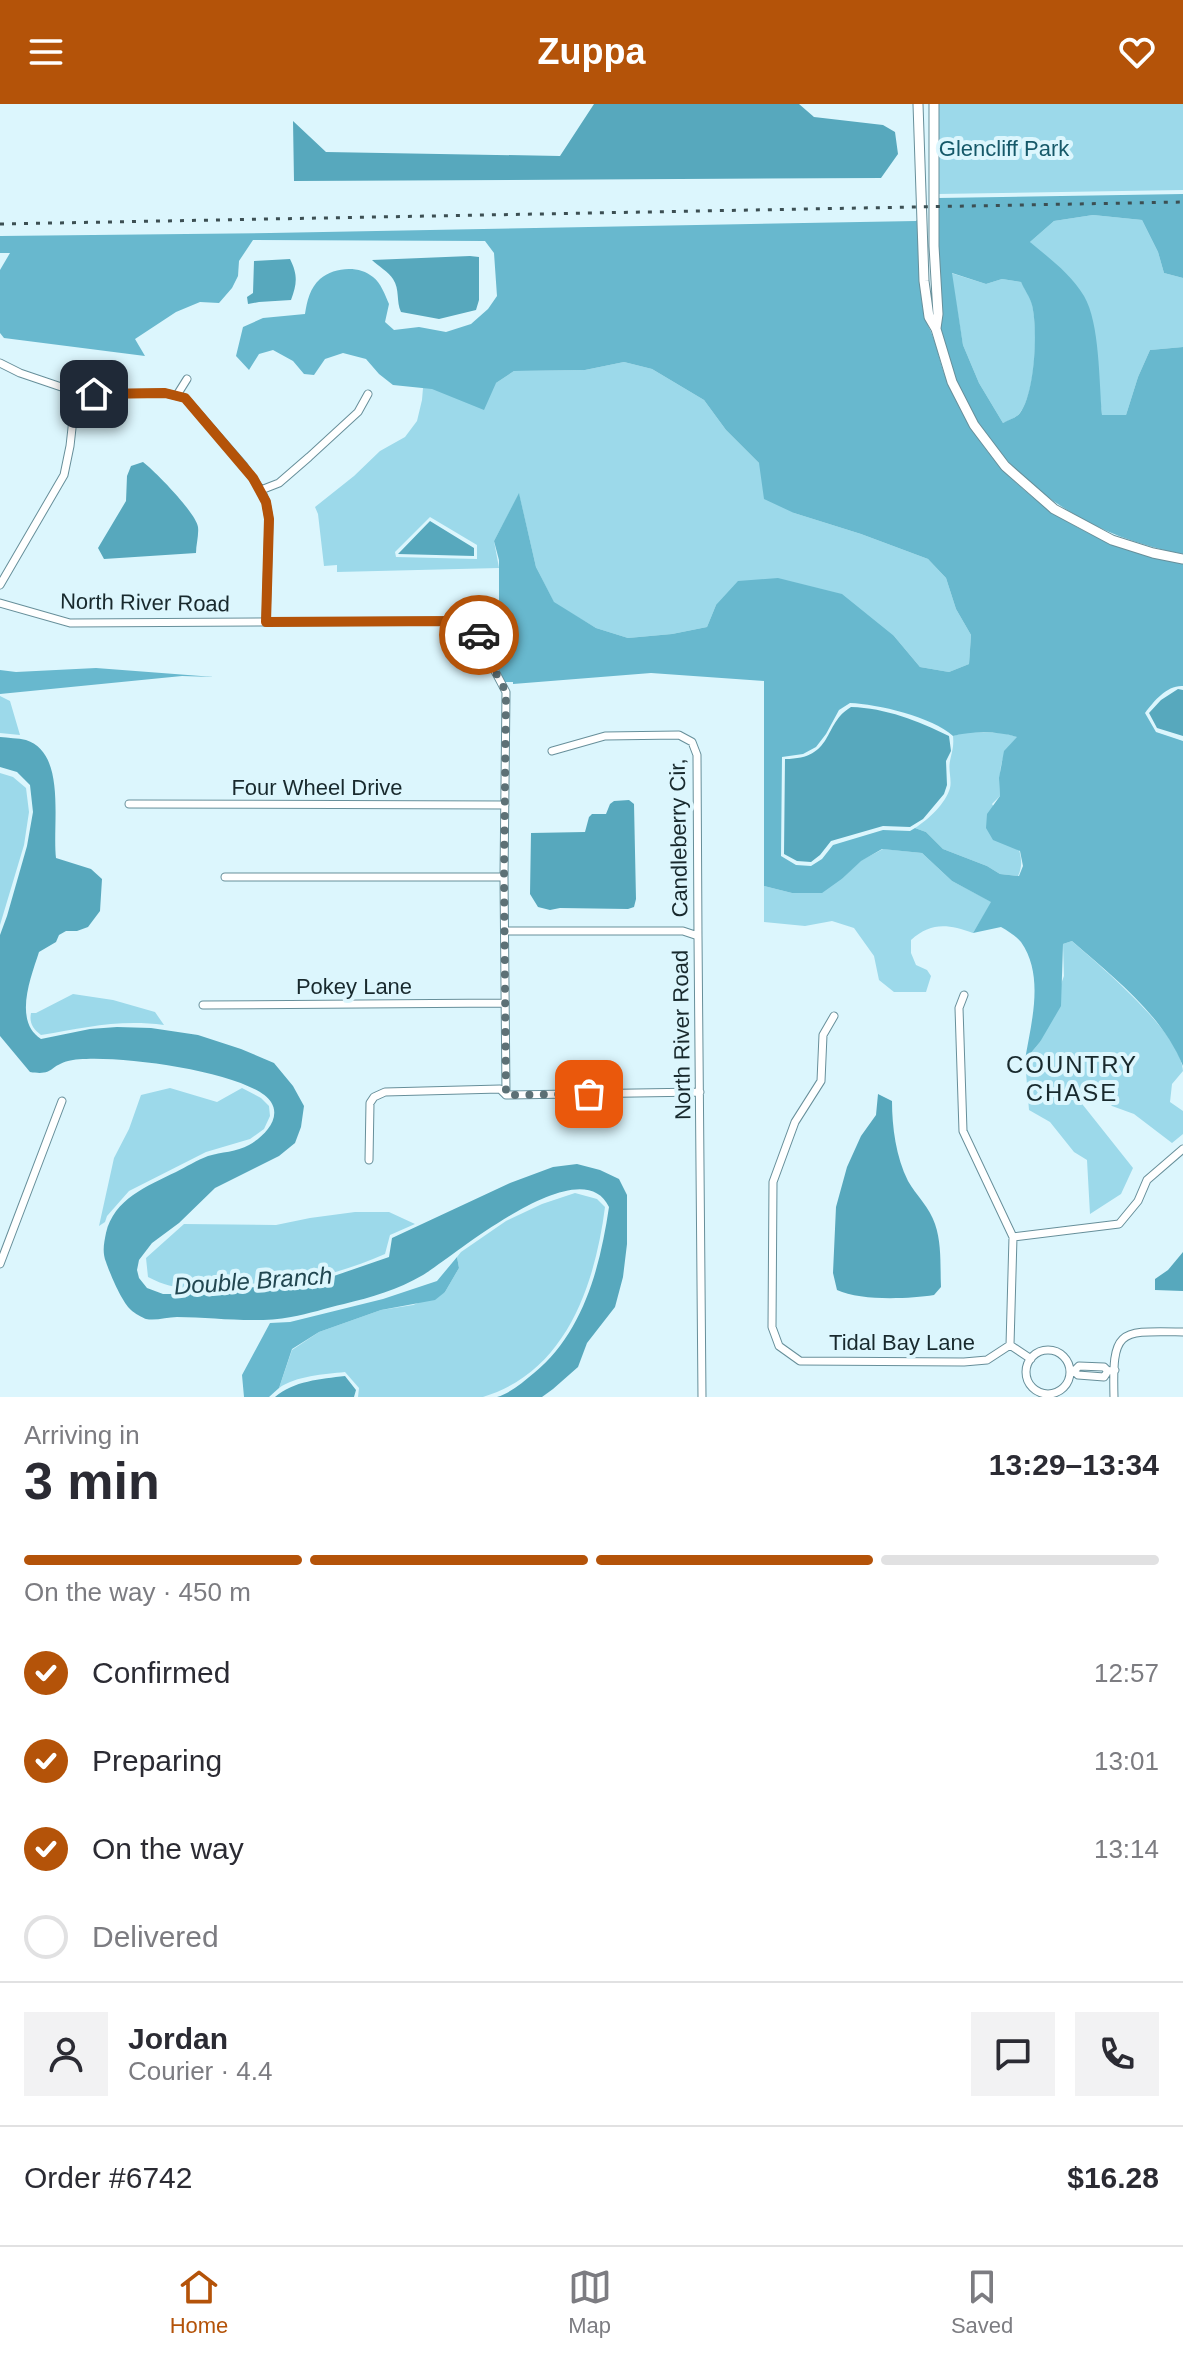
<!DOCTYPE html>
<meta charset="utf-8">
<style>
body{margin:0;font-family:Arial,sans-serif;background:#f2f2f3;color:#2b2b33;height:100vh;display:flex;flex-direction:column;font-size:30px;white-space:nowrap}
*{box-sizing:border-box;margin:0}
p{font-size:26px;color:#7c7c81}
.icon{flex:none;width:44px;height:44px;fill:none;stroke:currentColor;stroke-width:2;stroke-linecap:round;stroke-linejoin:round}
.map{position:relative;height:1293px;overflow:hidden}
.panel{display:flex;flex-direction:column;background:#fff;flex:1}
.panel>*{flex:none}
.pin{position:absolute;display:grid;place-items:center;width:68px;height:68px;color:#fff;margin:-34px;border-radius:16px;box-shadow:0 4px 12px #0006}
.courier{position:absolute;display:grid;place-items:center;width:80px;height:80px;margin:-40px;border:6px solid #b45309;border-radius:50%;background:#fff;color:#222;box-shadow:0 2px 10px #0007}
.headline em{font-style:normal;font-weight:800}
.headline div{display:flex;flex-direction:column-reverse}
.headline{display:flex;align-items:center;justify-content:space-between;height:136px;padding:0 24px}
h1{font-size:52px;font-weight:800;line-height:60px}
.bar{display:grid;grid-template-columns:repeat(4,1fr);gap:12px 8px;align-content:center;height:96px;padding:0 24px}
.bar i{height:10px;border-radius:6px;background:#e1e1e2}
.bar .selected{background:#b45309}
.bar p{grid-column:span 4}
.line{display:flex;align-items:center;gap:20px;padding:0 24px;border-top:2px solid #e1e1e2}
.line div{flex:1}
.round{display:grid;place-items:center;flex:none;width:84px;height:84px;border-radius:0px;background:#f2f2f3}
ol{padding:0 24px;list-style:none}
li{display:flex;align-items:center;gap:24px;height:88px}
li p{margin-inline-start:auto}
li .icon{padding:8px;border-radius:50%;background:#b45309;color:#fff;stroke-width:4}
li:last-child{color:#7c7c81}
li i{width:44px;height:44px;border:4px solid #e1e1e2;border-radius:50%}
header{display:flex;justify-content:space-between;align-items:center;height:104px;padding:0 24px;background:#b45309;color:#fff;font-size:36px;font-weight:800}
.tab-bar{display:flex;justify-content:space-around;align-items:center;height:112px;border-top:2px solid #e1e1e2;background:#fff;font-size:22px;color:#7c7c81}
.tab-bar a{display:grid;justify-items:center;gap:4px}
.tab-bar .selected{color:#b45309}
.map>svg:first-child{display:block}
.green{fill:#9cd9ea;fill-rule:evenodd}
.forest{fill:#68b8ce;fill-rule:evenodd}
.water{fill:#57a8bd}
.lines{fill:none;stroke-linecap:round;stroke-linejoin:round}
.street-casing{stroke:#678f9a;stroke-width:9}
.secondary-casing{stroke:#678f9a;stroke-width:11}
.street{stroke:#fff;stroke-width:7}
.secondary{stroke:#fff;stroke-width:9}
.rail{stroke:#3c4f53;stroke-width:3;stroke-dasharray:4 8;stroke-linecap:butt}
.done{stroke:#5d7176;stroke-width:8;stroke-dasharray:0 14.4}
.route{stroke:#b45309;stroke-width:10}
.labels{text-anchor:middle;stroke-width:8;stroke-linejoin:round;paint-order:stroke}
.park-label{font-size:22px;fill:#165969;stroke:#dcf6fd}
.street-label{font-size:22px;fill:#18292d;stroke:#dcf6fd}
.neighbourhood-label{font-size:24px;letter-spacing:2px;fill:#18292d;stroke:#dcf6fd}
.water-label{font-size:24px;font-style:italic;fill:#224751;stroke:#dcf6fd}
</style>
<header><svg class="icon" aria-label="menu" viewBox="0 0 24 24"><path d="M4 6h16M4 12h16M4 18h16"/></svg>Zuppa<svg class="icon" aria-label="heart" viewBox="0 0 24 24"><path d="M12 20l-8-8c-3-5 5-10 8-4 3-6 11-1 8 4z"/></svg></header>
<div class="map">
<svg width="1183" height="1293" viewBox="0 0 1183 1293">
<rect width="100%" height="100%" fill="#dcf6fd"/>
<path class="green" d="M938,0H1183V86L938,90Z
M1093,111L1142,116L1158,148L1164,169L1183,174V243L1150,246L1138,273L1126,311H1102L1098,276L1030,138L1054,117Z
M951,169L986,180L1002,175L1021,178C1025,185 1030,193 1032,200C1038,224 1036,291 1019,310C1015,314 1008,317 1003,319L979,279L963,241Z
M624,258L652,265L704,296L726,326L759,359L794,409L861,430L928,455L946,474L956,505L971,531L969,560L949,568L920,563L894,532L716,501L707,523L672,530L628,534L596,524L554,499L536,463L519,390L494,437L499,464L337,468V461L324,462L318,410L315,403L354,372L380,347L405,333L417,317L422,296L423,284L496,279L514,267L585,266ZM430,413L477,441V455L396,453L395,448Z
M0,592L10,597L20,631L0,629Z
M967,628L1003,629L1018,633C999,650 999,667 1000,692L992,700C1005,721 1030,748 1018,772L1000,770L987,762L943,745L926,728L915,724C928,716 946,699 950,684C952,676 948,666 950,657C952,647 954,643 953,632Z
M0,669L13,673L26,684L29,708L24,741L0,821Z
M883,745L922,749L952,777L992,798L973,829C948,820 931,818 911,836V849L916,861L927,866L931,872L926,888H894L879,876L874,852L854,824L832,817L805,822L764,818V782L792,789L843,774L860,757Z
M1072,837C1101,863 1181,929 1183,967L1172,980L1170,998L1183,1007V1030L1172,1039L1134,1010L1112,1002L1096,985L1079,996L1133,1064L1121,1090L1090,1110L1087,1056L1074,1048L1050,1018L1029,1006L1025,956L1040,938L1064,872L1063,840Z
M73,890L113,896L155,908L164,921C118,915 85,924 41,931C33,925 29,919 31,909H36Z
M170,984L217,998L242,984L261,994L269,1002L270,1012L264,1025L250,1035L206,1048L129,1087L107,1112L105,1118L99,1122L114,1054L129,1025L141,991Z
M575,1089L597,1095L605,1103C595,1181 566,1268 483,1293H358L359,1284L345,1268C324,1270 296,1272 279,1284L292,1246L319,1228L381,1206L413,1201L445,1188L459,1164L457,1153L461,1148L506,1117L542,1100Z
M355,1108H389L415,1120L390,1131L385,1150C355,1163 321,1174 289,1178C270,1180 252,1179 233,1180C197,1181 182,1191 148,1173L146,1154L184,1120L276,1121L310,1114Z"/>
<path class="forest" d="M1183,90V174L1164,169L1158,148L1142,116L1093,111L1054,117L1030,138C1049,154 1071,170 1084,192C1100,219 1099,279 1102,311H1126L1138,273L1150,246L1183,243V450C1063,428 969,350 941,228C939,218 940,204 940,192C938,160 938,127 938,94ZM952,169L986,180L1002,175L1021,178C1024,185 1030,193 1032,201C1038,225 1035,289 1020,309C1016,314 1009,316 1003,319L979,279L963,241Z
M918,115C919,147 918,180 924,212C926,219 931,226 933,233C939,249 941,264 948,279C990,380 1077,441 1183,459V582C1167,581 1154,597 1145,609L1156,628L1183,637V962C1162,910 1113,873 1072,837L1063,840L1061,902L1040,938L1025,956C1031,919 1045,872 1021,838C1016,832 1008,827 1001,823L973,829L991,798L952,777L922,749L882,745L861,757L843,774L822,789H792L764,782V577L651,569L513,580V578H505L499,566V456L494,437L519,389L536,463L554,498L596,524L628,534L672,530L707,523L716,501L738,477L778,474L842,490L894,532L920,563L949,568L969,560L971,531L956,505L946,474L928,455L861,430L794,409L764,395L759,359L726,326L704,296L652,265L624,258L585,266L514,267L496,279L484,306L432,285L393,281L379,270L366,255L343,249L325,255L314,271L304,270L293,257L273,246L259,250L249,266L236,252L243,223L263,214L305,210C307,197 310,184 320,175C334,163 359,161 373,173C381,179 385,191 389,200L385,218L394,226L419,223L446,228L471,220L488,205L497,192L494,149L485,137L253,136L239,157L238,172L232,184L219,199L200,198L176,208L135,235L145,252L4,234L0,229V166L10,149H0V132L270,129L916,117ZM850,599C877,600 933,613 953,632C973,627 997,627 1017,633L1004,647L999,674L1000,692L987,710L986,724L993,736L1020,747L1023,762L1019,772L1000,770L987,762L943,745L926,728L915,724L910,727L883,726L833,741L822,755L811,762L796,761L781,752L782,653L803,650L816,643L826,630L839,606Z
M96,564L214,573L182,572L0,590V566L16,568Z
M457,1153L459,1164L445,1188L435,1196L381,1206L319,1228L292,1245L279,1284L269,1293H244L242,1271L270,1219L290,1218L383,1195L437,1177Z"/>
<path class="water" d="M594,0H799L814,13L883,21L895,28L898,50L881,74L294,77L293,17L326,48L560,52Z
M470,152L479,153V196L476,206L439,215L401,208C396,198 400,185 393,175C389,168 378,162 372,156Z
M290,155C298,171 297,180 291,196L259,198L248,200L247,193L253,189L254,157Z
M143,358C155,367 196,409 198,423C199,431 196,441 196,449L104,455L98,444L126,397L127,372L131,362Z
M430,417L474,444V452L398,450Z
M1178,585L1183,586V632L1157,624L1149,609L1161,596Z
M851,603C886,604 918,617 949,632L951,647L946,657L947,681L944,690L923,715L910,723L883,722L831,737L820,751L811,758L797,757L784,750L785,655C835,655 822,620 851,603Z
M0,633C8,634 18,634 26,636C67,649 52,720 56,754L91,765L102,775L100,807L88,823L77,827H66L59,831L56,838L39,848C31,873 13,917 41,935L90,925L117,923L151,924L198,931L241,945L274,959L293,982L304,1002L301,1023L295,1039L279,1052L215,1084L179,1119L152,1139L139,1156L137,1166L139,1174L147,1184L163,1190H180L232,1184L293,1182L331,1173L389,1153L392,1134L510,1079L553,1063L577,1060L600,1066L619,1075L627,1091V1140L623,1173L615,1203L587,1239L578,1263L553,1285L542,1293H497C511,1289 523,1278 534,1269C583,1229 600,1164 609,1103C581,1043 454,1152 423,1171C397,1186 372,1193 344,1200C326,1204 309,1210 291,1213C254,1220 214,1213 177,1213C167,1213 156,1217 146,1215C143,1214 134,1209 131,1206C122,1198 110,1170 106,1158C102,1148 104,1139 106,1129C114,1095 147,1082 176,1068C186,1063 197,1056 208,1052C221,1048 237,1048 249,1041C263,1033 282,1015 271,998C251,967 103,948 68,957C49,962 54,972 30,968L0,932V831L7,812L27,742L33,708L30,681L17,668L0,663Z
M614,697L629,696L634,700L636,795L634,803L628,805L560,804L550,806L538,803L530,790L531,729L585,728L589,713L592,710H606L610,700Z
M878,990L892,997C892,1023 896,1053 908,1077C916,1091 930,1104 935,1120C942,1140 940,1163 941,1183L934,1191C908,1195 860,1197 837,1186L833,1169L836,1103L847,1063L861,1032L876,1011Z
M1183,1148V1187L1155,1186V1175L1168,1166Z
M345,1272L356,1286L354,1293H275C293,1277 321,1275 345,1272Z"/>
<g class="lines">
<g class="street-casing">
<path id="street" d="M0,259L20,269L76,288L94,290L165,289L185,294L244,362L261,386L266,398L269,415L266,518
M177,291L187,275
M261,386L279,379L309,353L358,308L368,290
M0,481L64,371L70,342L76,288
M0,499L70,519L456,517L477,525L488,554L506,588L504,773L506,991
M552,647L605,632L679,631L692,638L697,651L698,832
M129,700L505,701
M225,773H504
M505,827H683L698,832L702,1293
M203,901L505,899
M834,912L823,931L821,977L795,1018L773,1078L772,1223L779,1242L800,1257L964,1258L987,1256L1010,1241L1013,1133L963,1027L959,904L964,891
M369,1056L370,999L374,993L385,988L500,985L506,991L700,988
M1013,1133L1119,1120L1138,1097L1147,1076L1183,1045
M0,1160L62,997
M1010,1241L1031,1255
M1026 1268a22 22 0 1 1 44 0a22 22 0 1 1-44 0Z
M1070,1267H1074L1078,1271L1104,1273L1108,1267L1115,1266
M1074,1267L1079,1262L1104,1263L1108,1267
M1114,1293C1112,1224 1119,1227 1183,1228"/>
</g>
<g class="secondary-casing">
<path id="secondary" d="M918,0L924,177L929,213L936,225L952,278L974,321L1005,362L1054,405L1112,436L1153,449L1183,455
M934,0V142L938,210L936,224"/>
</g>
<use href="#street" class="street"/>
<use href="#secondary" class="secondary"/>
<path class="rail" d="M0,120L1183,98"/>
</g>
<g class="lines">
<path class="done" d="M479,531L488,554L506,588L504,773L506,991L589,990"/>
<path class="route" d="M94,290L165,289L185,294L253,374L266,398L269,415L266,518L456,517L477,525L479,531"/>
</g>
<g class="labels">
<g class="park-label">
<text x="1004" y="52">Glencliff Park</text>
</g>
<g class="street-label">
<text transform="translate(145 498) rotate(1)" y="8">North River Road</text>
<text x="317" y="691">Four Wheel Drive</text>
<text transform="translate(678 734) rotate(-91)" y="8">Candleberry Cir,</text>
<text x="354" y="890">Pokey Lane</text>
<text transform="translate(681 931) rotate(-91)" y="8">North River Road</text>
<text x="902" y="1246">Tidal Bay Lane</text>
</g>
<g class="neighbourhood-label">
<text x="1072" y="969">COUNTRY<tspan x="1072" dy="28">CHASE</tspan></text>
</g>
<g class="water-label">
<text transform="translate(253 1177) rotate(-4)" y="8">Double Branch</text>
</g>
</g>
</svg>
<div class="pin" style="left:589px;top:990px;background:#ea580c"><svg class="icon" aria-label="bag" viewBox="0 0 24 24"><path d="M5 8h14l-1 12H6zM9 8a3 3 0 0 1 6 0"/></svg></div>
<div class="pin" style="left:94px;top:290px;background:#1f2937"><svg class="icon" aria-label="home" viewBox="0 0 24 24"><path d="M3 11l9-7 9 7M6 9v11h12V9"/></svg></div>
<div class="courier" style="left:479px;top:531px"><svg class="icon" aria-label="car" viewBox="0 0 24 24"><path d="M5 17H2v-5l4-1 3-4h7l3 4 3 1v5h-3M9 17h6M6 11h13"/><circle cx="7" cy="17" r="2"/><circle cx="17" cy="17" r="2"/></svg></div>
</div>
<section class="panel">
<div class="headline"><div><h1>3 min</h1><p>Arriving in</p></div><em>13:29–13:34</em></div>
<div class="bar"><i class="selected"></i><i class="selected"></i><i class="selected"></i><i></i><p>On the way · 450 m</p></div>
<ol>
<li><svg class="icon" aria-label="check" viewBox="0 0 24 24"><path d="M5 12l5 5 9-10"/></svg>Confirmed<p>12:57</p></li>
<li><svg class="icon" aria-label="check" viewBox="0 0 24 24"><path d="M5 12l5 5 9-10"/></svg>Preparing<p>13:01</p></li>
<li><svg class="icon" aria-label="check" viewBox="0 0 24 24"><path d="M5 12l5 5 9-10"/></svg>On the way<p>13:14</p></li>
<li><i></i>Delivered</li>
</ol>
<div class="line" style="height:144px"><a class="round"><svg class="icon" aria-label="person" viewBox="0 0 24 24"><circle cx="12" cy="8" r="4"/><path d="M4 21q1-7 8-7t8 7"/></svg></a><div><b>Jordan</b><p>Courier · 4.4</p></div><a class="round"><svg class="icon" aria-label="chat" viewBox="0 0 24 24"><path d="M4 5h16v11H9l-5 4z"/></svg></a><a class="round"><svg class="icon" aria-label="phone" viewBox="0 0 24 24"><path d="M5 4h4l2 5-3 2q2 4 5 5l2-3 5 2v4C11 20 4 13 5 4z"/></svg></a></div>
<div class="line" style="height:104px"><div>Order #6742</div><b>$16.28</b></div>
</section>
<nav class="tab-bar">
<a class="selected"><svg class="icon" aria-label="home" viewBox="0 0 24 24"><path d="M3 11l9-7 9 7M6 9v11h12V9"/></svg>Home</a>
<a><svg class="icon" aria-label="map" viewBox="0 0 24 24"><path d="M3 6l6-2 6 2 6-2v14l-6 2-6-2-6 2zM9 4v14M15 6v14"/></svg>Map</a>
<a><svg class="icon" aria-label="saved" viewBox="0 0 24 24"><path d="M7 4h10v16l-5-4-5 4z"/></svg>Saved</a>
</nav>
